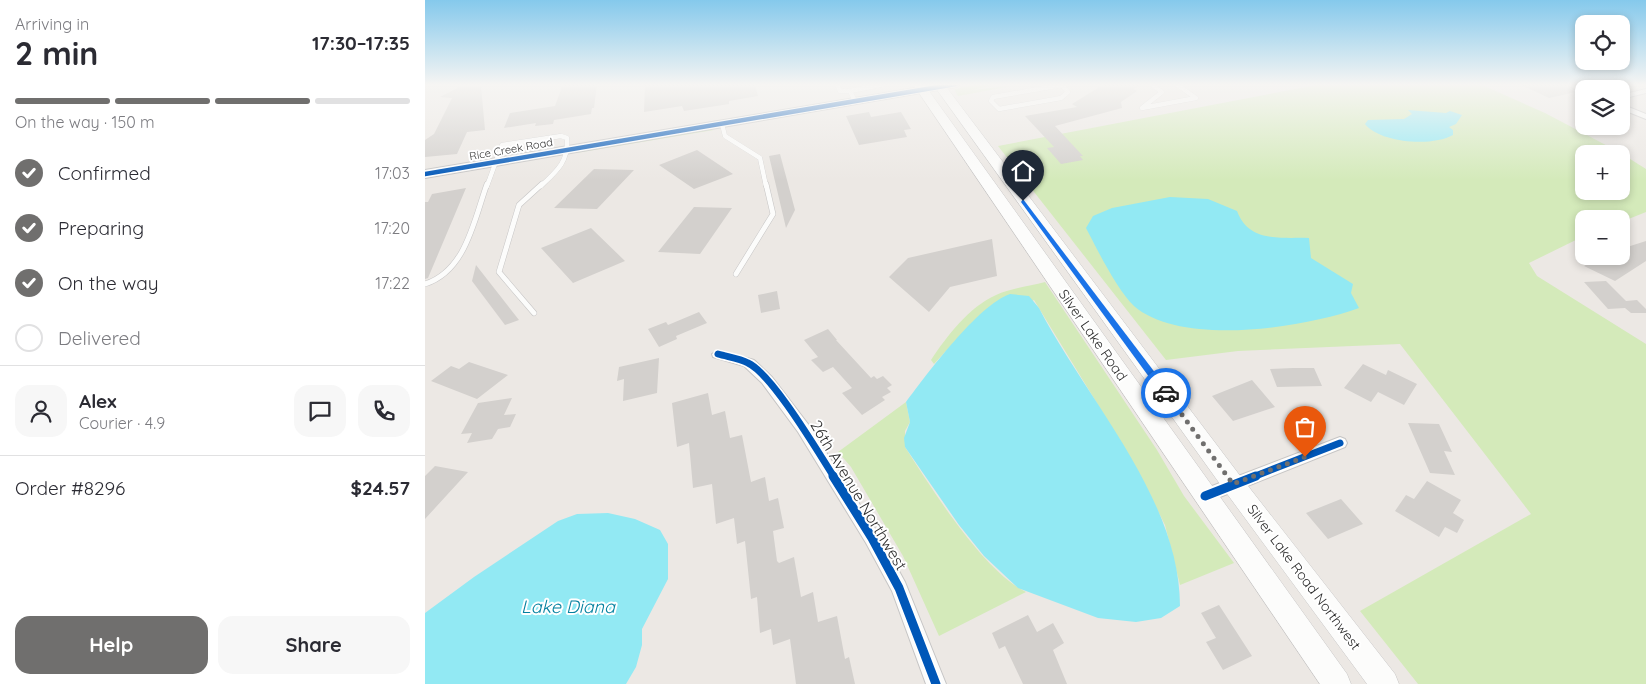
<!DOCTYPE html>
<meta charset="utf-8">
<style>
body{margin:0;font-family:Quicksand,sans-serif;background:#f7f7f7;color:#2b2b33;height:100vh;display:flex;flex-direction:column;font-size:19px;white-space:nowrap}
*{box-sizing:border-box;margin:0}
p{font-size:16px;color:#7c7c81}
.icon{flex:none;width:28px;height:28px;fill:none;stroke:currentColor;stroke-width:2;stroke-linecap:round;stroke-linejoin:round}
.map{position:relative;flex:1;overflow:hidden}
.panel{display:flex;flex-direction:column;background:#fff;width:425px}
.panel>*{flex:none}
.buttons{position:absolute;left:1150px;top:15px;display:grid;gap:10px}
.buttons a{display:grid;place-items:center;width:55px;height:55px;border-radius:10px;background:#fff;box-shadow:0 2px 8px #0003;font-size:25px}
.pin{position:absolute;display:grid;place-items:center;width:42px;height:42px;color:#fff;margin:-51px -21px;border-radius:50% 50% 50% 0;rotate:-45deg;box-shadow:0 0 5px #0007}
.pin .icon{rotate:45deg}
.courier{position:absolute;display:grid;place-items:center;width:50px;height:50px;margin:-25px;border:4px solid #1a73e8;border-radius:50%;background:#fff;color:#222;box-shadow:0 1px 6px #0007}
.headline em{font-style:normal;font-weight:800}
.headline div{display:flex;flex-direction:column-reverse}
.headline{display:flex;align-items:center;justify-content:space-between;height:85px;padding:0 15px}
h1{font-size:32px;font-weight:800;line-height:38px}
.bar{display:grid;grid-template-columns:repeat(4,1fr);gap:8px 5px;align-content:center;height:60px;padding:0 15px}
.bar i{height:6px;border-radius:4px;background:#e1e1e2}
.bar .current{background:#706f6e}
.bar p{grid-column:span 4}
.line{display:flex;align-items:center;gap:12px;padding:0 15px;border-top:1px solid #e1e1e2}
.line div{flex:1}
.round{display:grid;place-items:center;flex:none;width:52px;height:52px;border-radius:15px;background:#f7f7f7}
ol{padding:0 15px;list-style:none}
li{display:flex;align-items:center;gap:15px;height:55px}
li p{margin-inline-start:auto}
li .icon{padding:5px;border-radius:50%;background:#706f6e;color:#fff;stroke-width:4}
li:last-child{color:#7c7c81}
li i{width:28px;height:28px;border:2px solid #e1e1e2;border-radius:50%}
.action{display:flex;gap:10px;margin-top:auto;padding:10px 15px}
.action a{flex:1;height:58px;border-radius:15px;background:#706f6e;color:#fff;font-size:20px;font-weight:800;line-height:58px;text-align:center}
.action a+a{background:#f7f7f7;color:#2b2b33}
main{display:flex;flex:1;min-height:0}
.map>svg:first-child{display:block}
.green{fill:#d4eaba;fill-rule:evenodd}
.water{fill:#92e9f3}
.building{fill:#d3d0cd}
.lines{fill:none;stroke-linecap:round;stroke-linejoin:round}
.service-far1-casing{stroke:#c6c5c5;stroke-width:5}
.service-casing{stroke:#c6c5c5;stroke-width:6}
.minor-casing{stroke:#c6c5c5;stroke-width:2}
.tertiary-casing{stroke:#c6c5c5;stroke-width:2}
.secondary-casing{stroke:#c6c5c5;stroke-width:1}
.service-far1{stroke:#fcfcfb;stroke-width:4.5}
.service{stroke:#fcfcfb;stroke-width:5}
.minor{fill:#fcfcfb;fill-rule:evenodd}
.tertiary{fill:#fcfcfb;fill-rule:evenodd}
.secondary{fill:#fcfcfb;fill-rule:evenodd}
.cycleway-far2-casing{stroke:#fff;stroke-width:6}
.cycleway-far1-casing{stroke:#fff;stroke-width:10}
.cycleway-casing{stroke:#fff;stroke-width:12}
.cycleway-far2{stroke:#0057b8;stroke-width:4.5}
.cycleway-far1{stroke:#0057b8;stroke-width:7}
.cycleway{stroke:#0057b8;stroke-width:9}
.route{fill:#1a73e8}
.done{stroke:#706f6e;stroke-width:5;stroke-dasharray:0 9}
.labels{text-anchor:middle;stroke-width:4;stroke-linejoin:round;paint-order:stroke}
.far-street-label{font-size:11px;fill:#2e2e2e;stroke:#fff}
.street-label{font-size:14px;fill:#2e2e2e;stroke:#fff}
.near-street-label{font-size:16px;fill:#2e2e2e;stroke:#fff}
.near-water-label{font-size:18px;font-style:italic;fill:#03809f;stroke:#fff}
</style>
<main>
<section class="panel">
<div class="headline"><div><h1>2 min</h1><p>Arriving in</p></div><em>17:30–17:35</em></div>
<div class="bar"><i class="current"></i><i class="current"></i><i class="current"></i><i></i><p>On the way · 150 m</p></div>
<ol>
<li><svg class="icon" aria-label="check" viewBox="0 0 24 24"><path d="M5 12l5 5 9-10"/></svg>Confirmed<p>17:03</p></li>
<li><svg class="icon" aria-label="check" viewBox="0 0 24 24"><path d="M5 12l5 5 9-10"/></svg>Preparing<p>17:20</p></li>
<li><svg class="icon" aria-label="check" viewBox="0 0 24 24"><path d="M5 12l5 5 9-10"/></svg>On the way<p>17:22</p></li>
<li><i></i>Delivered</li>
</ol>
<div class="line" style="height:90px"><a class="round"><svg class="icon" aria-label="person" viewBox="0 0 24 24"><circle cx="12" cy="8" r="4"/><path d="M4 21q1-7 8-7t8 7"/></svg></a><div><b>Alex</b><p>Courier · 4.9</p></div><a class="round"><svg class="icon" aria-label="chat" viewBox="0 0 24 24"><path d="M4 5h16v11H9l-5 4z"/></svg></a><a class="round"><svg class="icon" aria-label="phone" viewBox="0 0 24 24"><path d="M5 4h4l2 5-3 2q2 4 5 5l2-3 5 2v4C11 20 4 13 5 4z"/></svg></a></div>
<div class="line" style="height:65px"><div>Order #8296</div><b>$24.57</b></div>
<div class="action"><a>Help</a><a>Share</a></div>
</section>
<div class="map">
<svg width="1221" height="684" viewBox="0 0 1221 684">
<rect width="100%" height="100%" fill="#ece8e4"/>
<path class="green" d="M554,84H574L547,90L599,84L533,96L530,91V89Z
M896,84H1055L1120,113L1194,152L1221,169V212L1196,222V219H1159V236L1104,263L1112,276L1221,344V684H993L935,611L1106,514L975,344L813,351L741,360L573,146ZM1159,154H1196V191H1159Z
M282,130H289L151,153L158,151Z
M620,282L732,450L759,496L809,563L755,585L740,525L709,464L609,300L521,351L509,364L506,360C522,336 544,307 571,295C586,288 605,286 620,282Z
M481,402L485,422L480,431V447C507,489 557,570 601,592L514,636L478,556L426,467L413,452Z"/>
<path class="water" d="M983,110L1021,113L1025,111L1037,115L1031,124L1024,127L1028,130V135C1007,147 955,143 940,124L943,120L979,119L987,114Z
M745,197L783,199L812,211C824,243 855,237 884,238L886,258L928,284L926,293L934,308C879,328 756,347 709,306C692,290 672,249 661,228L668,216L687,208Z
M585,294L604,296L614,308C661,399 755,498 755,606L736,618L711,622L673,618L593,588L559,556L534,525L480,447L479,438L485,422L481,402C502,374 553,305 585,294Z
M183,513L210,519L235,530L243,544V579L217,629V645L211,667L201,684H0V613L49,577L133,521L152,514Z"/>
<path class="building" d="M138,84H172L169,108H167L166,114L129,120L128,124L110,126L111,123L79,128L85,113L130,106Z
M228,84H330L333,96L304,101V104L259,111L257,106L219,112L220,85Z
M679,84H717L709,89L712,91L696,102L697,108L630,126L658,156H655L658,160L636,164L622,148L629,147L600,116L652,107L647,104Z
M1094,84H1137L1151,92L1124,98Z
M36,86H56L60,130L42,132L32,154L0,157V140L9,134L27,98L15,97Z
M444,112L446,117L476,112L486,129L479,130L482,137L434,145L421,116Z
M272,150L308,174L269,189L234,165Z
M355,154L370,210L361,228L344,156Z
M169,169L209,170L172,209L129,208Z
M41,188L3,278L0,279V202H3L7,194Z
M269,207L307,208L275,254L233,252Z
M166,228L200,261L148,283L116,248Z
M567,239L572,276L525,287L504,312L464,277L483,258Z
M1221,241V261L1190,281L1159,266L1176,256H1196V250L1199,248Z
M51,265L94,320L80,325L47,281Z
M1181,281L1201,301L1212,300L1221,309V313H1206L1200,308L1183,309L1159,282Z
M352,291L355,309L336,313L333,295Z
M274,312L282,323L251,336L252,339L234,347L223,329L241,322L243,325Z
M403,329L412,340H411L446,378L449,376L452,379L458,376L467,385L462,388L466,392L457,397L460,400L437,415L417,393L427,388L408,367L398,372L386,360L393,357L379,340Z
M234,358L232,393L198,401L199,379L192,381L194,367Z
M44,362L83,375L52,399L6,381L26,366L34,369Z
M938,364L961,375L963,370L992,384L979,405L953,392L946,402L919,388Z
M868,368H889L897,386L852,387L845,369Z
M827,380L850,407L808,421L787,396Z
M283,393L287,415L300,411L305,438L317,435L326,482L340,477L344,501L353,498L359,528L348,531L352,561L354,563L369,557L376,597L388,592L393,622L412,616L420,659L424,657L430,684H371L365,639L348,645L346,629L335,633L332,597L326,599L320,541L312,544L309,518L291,524L287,484L268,488L264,443L252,447L247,403Z
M87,398L79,415L91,414L85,427L73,429L67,439L42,443L47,433L36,434L53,403Z
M983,423L1014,424L1027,452L1019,451L1030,475L1005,473Z
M10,466L43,472L0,519V476Z
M1002,481L1036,500L1028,513L1039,520L1032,533L1020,527L1014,537L970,511L981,495L989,499Z
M916,499L938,524L903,539L881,513Z
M794,605L827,656L798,670L781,642L791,638L776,613Z
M603,615L612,632L628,623L639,643L628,650L642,684H598L580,646L574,649L567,633Z"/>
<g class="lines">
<g class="service-far1-casing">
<path id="service-far1" d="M412,84L415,91H425L430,101
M726,84L737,92L717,108L771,98L751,84
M637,85L643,92L636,98L574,109L566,101L568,97Z
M637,85L643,84
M425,91L460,84
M297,124L300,136L335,158L341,186
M62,186L77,145L136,136L142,138C144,161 132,171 116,186"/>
</g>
<g class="service-casing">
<path id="service" d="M311,274L348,214L341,184
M0,284C41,271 49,220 62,184
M109,313L74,272L94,205L117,184"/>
</g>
<g class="minor-casing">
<path id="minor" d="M1139,84H1150L1160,89L1159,93Z
M1221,89V93L1196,99V95Z
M1196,104L1221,114V119L1196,109Z
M293,350L329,360L347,377L383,424L453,533L480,582L521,684H501L467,591L441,543L373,432L337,383L319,366L288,357L287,354Z
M915,437L920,439L922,443L920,447L780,503L774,501L772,496L774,491Z"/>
</g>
<g class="tertiary-casing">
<path id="tertiary" d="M513,84H536L531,87L0,178V170Z"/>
</g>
<g class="secondary-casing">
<path id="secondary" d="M488,84H499L922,674L926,684H895Z
M508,84H519L816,477L970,674L974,684H942L800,491Z"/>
</g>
<use href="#service-far1" class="service-far1"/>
<use href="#service" class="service"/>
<use href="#minor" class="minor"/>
<use href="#tertiary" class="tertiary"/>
<use href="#secondary" class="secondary"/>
<g class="cycleway-far2-casing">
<path id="cycleway-far2" d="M0,174L531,84"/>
</g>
<g class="cycleway-far1-casing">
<path id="cycleway-far1" d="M293,354C303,357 314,358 323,363C347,374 393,452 409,477
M828,477L915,443"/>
</g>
<g class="cycleway-casing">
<path id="cycleway" d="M408,476L447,538L474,588L511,684
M780,496L831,476"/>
</g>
<use href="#cycleway-far2" class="cycleway-far2"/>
<use href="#cycleway-far1" class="cycleway-far1"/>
<use href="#cycleway" class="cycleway"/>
</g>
<linearGradient id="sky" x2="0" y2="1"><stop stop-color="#85c9ec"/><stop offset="0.47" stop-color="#f6f5f3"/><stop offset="1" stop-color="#f6f5f3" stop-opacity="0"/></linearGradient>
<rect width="1221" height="180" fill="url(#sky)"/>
<path class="route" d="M598,199L744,391V396H738L596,202Z"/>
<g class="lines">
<path class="done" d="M741,393L808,484L880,457"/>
</g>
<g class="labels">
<g class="far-street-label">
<text transform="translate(86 149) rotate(-10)" y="4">Rice Creek Road</text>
</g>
<g class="street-label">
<text transform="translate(668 335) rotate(55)" y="5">Silver Lake Road</text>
<text transform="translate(879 577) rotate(53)" y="5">Silver Lake Road Northwest</text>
</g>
<g class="near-street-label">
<text transform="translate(434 495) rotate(59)" y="6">26th Avenue Northwest</text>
</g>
<g class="near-water-label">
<text x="143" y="613">Lake Diana</text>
</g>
</g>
</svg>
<div class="buttons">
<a><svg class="icon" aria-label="locate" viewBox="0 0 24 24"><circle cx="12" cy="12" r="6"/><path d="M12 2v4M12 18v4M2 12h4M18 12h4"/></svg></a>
<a><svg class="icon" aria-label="layers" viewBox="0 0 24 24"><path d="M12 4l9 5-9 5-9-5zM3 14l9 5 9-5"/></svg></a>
<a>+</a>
<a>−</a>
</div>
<div class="pin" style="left:880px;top:457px;background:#ea580c"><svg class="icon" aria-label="bag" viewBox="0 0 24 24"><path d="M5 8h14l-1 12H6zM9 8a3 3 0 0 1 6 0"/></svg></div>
<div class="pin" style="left:598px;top:201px;background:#1f2937"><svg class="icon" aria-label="home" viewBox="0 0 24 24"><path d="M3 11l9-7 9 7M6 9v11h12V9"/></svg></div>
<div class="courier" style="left:741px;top:393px"><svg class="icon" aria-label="car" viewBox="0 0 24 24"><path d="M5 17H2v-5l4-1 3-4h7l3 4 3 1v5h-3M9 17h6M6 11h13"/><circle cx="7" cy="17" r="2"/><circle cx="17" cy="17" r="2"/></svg></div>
</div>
</main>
